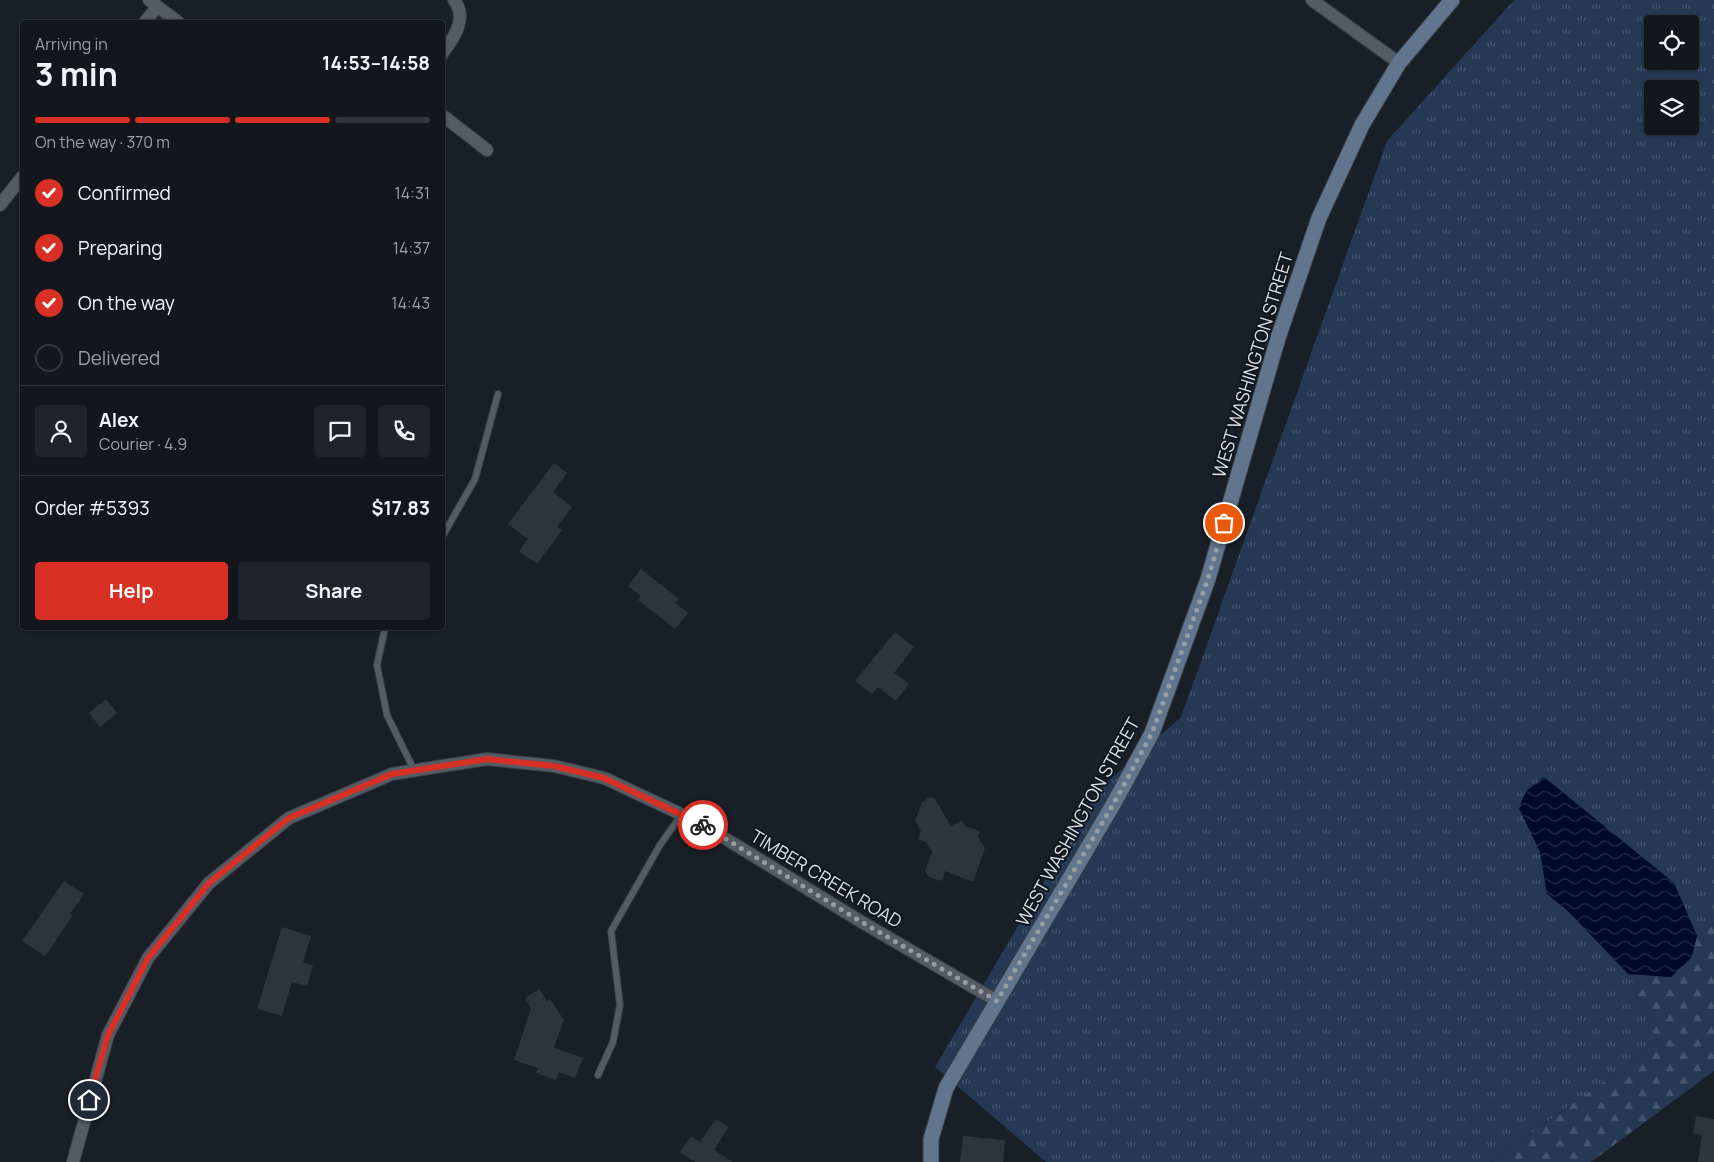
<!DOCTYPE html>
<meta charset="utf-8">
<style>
body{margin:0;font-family:Manrope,sans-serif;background:#20242a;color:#f1f3f6;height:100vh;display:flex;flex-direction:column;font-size:19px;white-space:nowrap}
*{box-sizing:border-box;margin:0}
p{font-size:16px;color:#9d9fa4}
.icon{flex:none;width:28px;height:28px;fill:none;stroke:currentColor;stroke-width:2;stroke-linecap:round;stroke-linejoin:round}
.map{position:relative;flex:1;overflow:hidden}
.panel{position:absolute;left:20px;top:20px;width:425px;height:610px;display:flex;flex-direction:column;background:#13171d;border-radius:5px;box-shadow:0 1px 4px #0004,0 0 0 1px #32363b}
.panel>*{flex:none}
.controls{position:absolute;left:1644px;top:15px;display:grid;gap:10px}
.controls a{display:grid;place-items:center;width:55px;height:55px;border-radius:5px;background:#13171d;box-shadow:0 1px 4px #0004,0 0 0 1px #32363b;font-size:25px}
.pin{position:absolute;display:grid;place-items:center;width:42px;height:42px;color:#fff;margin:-21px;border:2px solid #fff;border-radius:50%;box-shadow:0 1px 5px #0007}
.courier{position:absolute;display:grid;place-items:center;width:50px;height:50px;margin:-25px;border:4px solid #d93025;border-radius:50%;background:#fff;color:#222;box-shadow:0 1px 6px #0007}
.headline em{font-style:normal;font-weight:700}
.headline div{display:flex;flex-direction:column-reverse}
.headline{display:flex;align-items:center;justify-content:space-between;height:85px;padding:0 15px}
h1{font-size:32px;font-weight:700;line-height:38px}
.bar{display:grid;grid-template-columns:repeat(4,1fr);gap:8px 5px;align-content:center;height:60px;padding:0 15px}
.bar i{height:6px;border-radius:4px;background:#32363b}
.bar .on{background:#d93025}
.bar p{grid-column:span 4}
.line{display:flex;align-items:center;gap:12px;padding:0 15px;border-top:1px solid #32363b}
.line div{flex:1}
.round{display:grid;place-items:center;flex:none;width:52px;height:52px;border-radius:5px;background:#20242a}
ol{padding:0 15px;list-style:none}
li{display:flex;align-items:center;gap:15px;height:55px}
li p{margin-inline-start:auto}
li .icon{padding:5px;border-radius:50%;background:#d93025;color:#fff;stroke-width:4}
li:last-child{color:#9d9fa4}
li i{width:28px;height:28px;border:2px solid #32363b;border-radius:50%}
.action{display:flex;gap:10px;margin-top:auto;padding:10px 15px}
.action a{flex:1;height:58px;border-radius:5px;background:#d93025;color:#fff;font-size:20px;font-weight:700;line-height:58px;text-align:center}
.action a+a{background:#20242a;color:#f1f3f6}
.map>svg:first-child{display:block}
.grass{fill:url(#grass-tufts);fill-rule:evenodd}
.forest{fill:url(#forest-firs)}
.water{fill:url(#water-waves)}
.building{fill:#2e343d}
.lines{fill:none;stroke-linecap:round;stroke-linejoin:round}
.lane-casing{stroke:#393d43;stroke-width:8}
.street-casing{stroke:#393d43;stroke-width:14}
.secondary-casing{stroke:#393d43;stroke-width:17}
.lane{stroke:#545b64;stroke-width:6}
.street{stroke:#545b64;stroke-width:12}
.secondary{stroke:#62758f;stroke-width:15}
.done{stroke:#989ca3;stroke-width:5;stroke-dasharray:0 9}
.route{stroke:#d93025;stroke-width:6}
.labels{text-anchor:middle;stroke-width:4;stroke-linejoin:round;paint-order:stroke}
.street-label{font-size:18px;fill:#dce0e6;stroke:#10161e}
</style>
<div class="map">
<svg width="1714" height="1162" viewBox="0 0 1714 1162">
<defs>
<pattern id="grass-tufts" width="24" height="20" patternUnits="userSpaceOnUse" patternTransform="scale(1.25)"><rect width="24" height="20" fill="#263954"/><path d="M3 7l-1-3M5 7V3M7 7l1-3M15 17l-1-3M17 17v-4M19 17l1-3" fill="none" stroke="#45556d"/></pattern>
<pattern id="forest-firs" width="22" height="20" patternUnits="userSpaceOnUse" patternTransform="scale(1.25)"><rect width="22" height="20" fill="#263954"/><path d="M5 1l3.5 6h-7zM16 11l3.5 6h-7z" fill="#45556d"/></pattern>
<pattern id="water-waves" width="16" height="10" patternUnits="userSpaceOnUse" patternTransform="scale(1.25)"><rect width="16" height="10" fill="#000928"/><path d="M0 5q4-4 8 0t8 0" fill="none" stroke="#252d47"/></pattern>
</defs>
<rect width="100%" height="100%" fill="#191f27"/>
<path class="grass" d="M1514,0H1714V924L1697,936L1674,883L1519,808L1540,852L1547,894L1569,912L1628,974L1658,1042L1492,1162H1046L935,1067L1098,790L1181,717L1387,141ZM1652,24H1690V61H1652ZM1652,89H1690V126H1652Z"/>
<path class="forest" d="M1714,924V1071L1591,1162H1492L1658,1042L1628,974L1671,977L1691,958L1697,936Z"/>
<path class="water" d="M1544,777L1674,883L1697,936L1691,958L1671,977L1628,974L1569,912L1547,894L1540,852L1519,808L1526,791Z"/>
<path class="building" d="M554,463L567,473L553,492L572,507L557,527L562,530L537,564L519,551L528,539L508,524Z
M641,569L679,599L675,603L688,613L675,629L638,600L641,596L628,586Z
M895,632L914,647L894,673L909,684L896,701L878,687L872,694L855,681Z
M106,699L117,713L100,727L89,713Z
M930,797L935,799L951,826L962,820L965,826L980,831L978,837L985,848L973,882L945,871L942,881L929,877L925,871L932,852L926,842L918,839L921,831L915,821L922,802Z
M64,881L84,894L70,914L73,915L45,956L22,941Z
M282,927L311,936L303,963L313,965L307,986L292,982L282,1016L257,1009Z
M539,989L547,1001L550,999L564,1020L554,1048L583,1058L575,1078L559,1072L556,1080L536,1073L538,1068L514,1060L531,1008L525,998Z
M1696,1116L1714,1119V1162H1698L1702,1135L1693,1133Z
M716,1119L729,1127L714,1150L733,1162H696L680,1152L691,1136L700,1142Z
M963,1136L1005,1140L1003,1162H960Z"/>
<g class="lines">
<g class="lane-casing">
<path id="lane" d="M442,537L475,479L498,394
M385,628L377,665L387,715L414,770
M598,1075L613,1042L620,1005L611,931L660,845L682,814"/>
</g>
<g class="street-casing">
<path id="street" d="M149,0L178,22
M1312,0L1399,63
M145,22L157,7
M442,54C454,38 468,18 454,0
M442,115L487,150
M0,205L22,177
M73,1162L108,1035L148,958L209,883L289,818L392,774L487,759L554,766L604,778L700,823L860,921L997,1001"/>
</g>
<g class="secondary-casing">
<path id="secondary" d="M931,1162V1139L946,1088L1114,803L1152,733L1208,579L1278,338L1319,218L1362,125L1399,63L1452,0"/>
</g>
<use href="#lane" class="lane"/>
<use href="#street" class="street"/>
<use href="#secondary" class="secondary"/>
</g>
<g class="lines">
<path class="done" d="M703,825L860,921L997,1001L1114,803L1152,733L1208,579L1224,523"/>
<path class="route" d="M89,1100L108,1035L148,958L209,883L289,818L392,774L487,759L554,766L604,778L703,825"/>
</g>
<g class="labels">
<g class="street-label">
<text transform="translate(1253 365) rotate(-73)" y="6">WEST WASHINGTON STREET</text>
<text transform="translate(1078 822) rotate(-61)" y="6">WEST WASHINGTON STREET</text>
<text transform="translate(826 879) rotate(31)" y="6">TIMBER CREEK ROAD</text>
</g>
</g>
</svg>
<div class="controls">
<a><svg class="icon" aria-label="locate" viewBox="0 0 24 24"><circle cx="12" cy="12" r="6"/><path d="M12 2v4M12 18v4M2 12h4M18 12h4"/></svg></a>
<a><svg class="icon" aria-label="layers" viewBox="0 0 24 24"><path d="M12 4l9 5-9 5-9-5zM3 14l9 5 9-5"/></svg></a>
</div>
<div class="pin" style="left:1224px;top:523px;background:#ea580c"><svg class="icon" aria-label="bag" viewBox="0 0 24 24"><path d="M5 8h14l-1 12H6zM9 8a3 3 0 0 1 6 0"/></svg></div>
<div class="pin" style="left:89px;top:1100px;background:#1f2937"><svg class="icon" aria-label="home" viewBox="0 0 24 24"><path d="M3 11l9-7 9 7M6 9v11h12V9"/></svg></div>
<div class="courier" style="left:703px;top:825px"><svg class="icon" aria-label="bike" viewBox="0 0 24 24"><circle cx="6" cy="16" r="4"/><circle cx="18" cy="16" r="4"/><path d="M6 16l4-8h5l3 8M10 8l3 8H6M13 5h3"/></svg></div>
<section class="panel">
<div class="headline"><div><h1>3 min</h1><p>Arriving in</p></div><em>14:53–14:58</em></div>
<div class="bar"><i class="on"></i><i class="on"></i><i class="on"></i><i></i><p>On the way · 370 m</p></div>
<ol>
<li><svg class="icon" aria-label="check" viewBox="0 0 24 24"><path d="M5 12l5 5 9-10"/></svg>Confirmed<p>14:31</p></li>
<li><svg class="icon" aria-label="check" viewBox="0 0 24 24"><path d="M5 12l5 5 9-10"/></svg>Preparing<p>14:37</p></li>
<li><svg class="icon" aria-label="check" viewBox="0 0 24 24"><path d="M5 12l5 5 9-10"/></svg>On the way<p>14:43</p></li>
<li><i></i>Delivered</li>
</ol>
<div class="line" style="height:90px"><a class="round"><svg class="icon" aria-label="person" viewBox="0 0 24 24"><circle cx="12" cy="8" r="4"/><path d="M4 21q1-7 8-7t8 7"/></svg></a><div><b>Alex</b><p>Courier · 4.9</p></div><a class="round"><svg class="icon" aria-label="chat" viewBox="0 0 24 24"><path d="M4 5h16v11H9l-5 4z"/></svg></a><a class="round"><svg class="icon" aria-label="phone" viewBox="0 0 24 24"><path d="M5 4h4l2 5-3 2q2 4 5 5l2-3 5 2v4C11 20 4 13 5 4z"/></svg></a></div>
<div class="line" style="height:65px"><div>Order #5393</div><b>$17.83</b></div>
<div class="action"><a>Help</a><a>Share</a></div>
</section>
</div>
